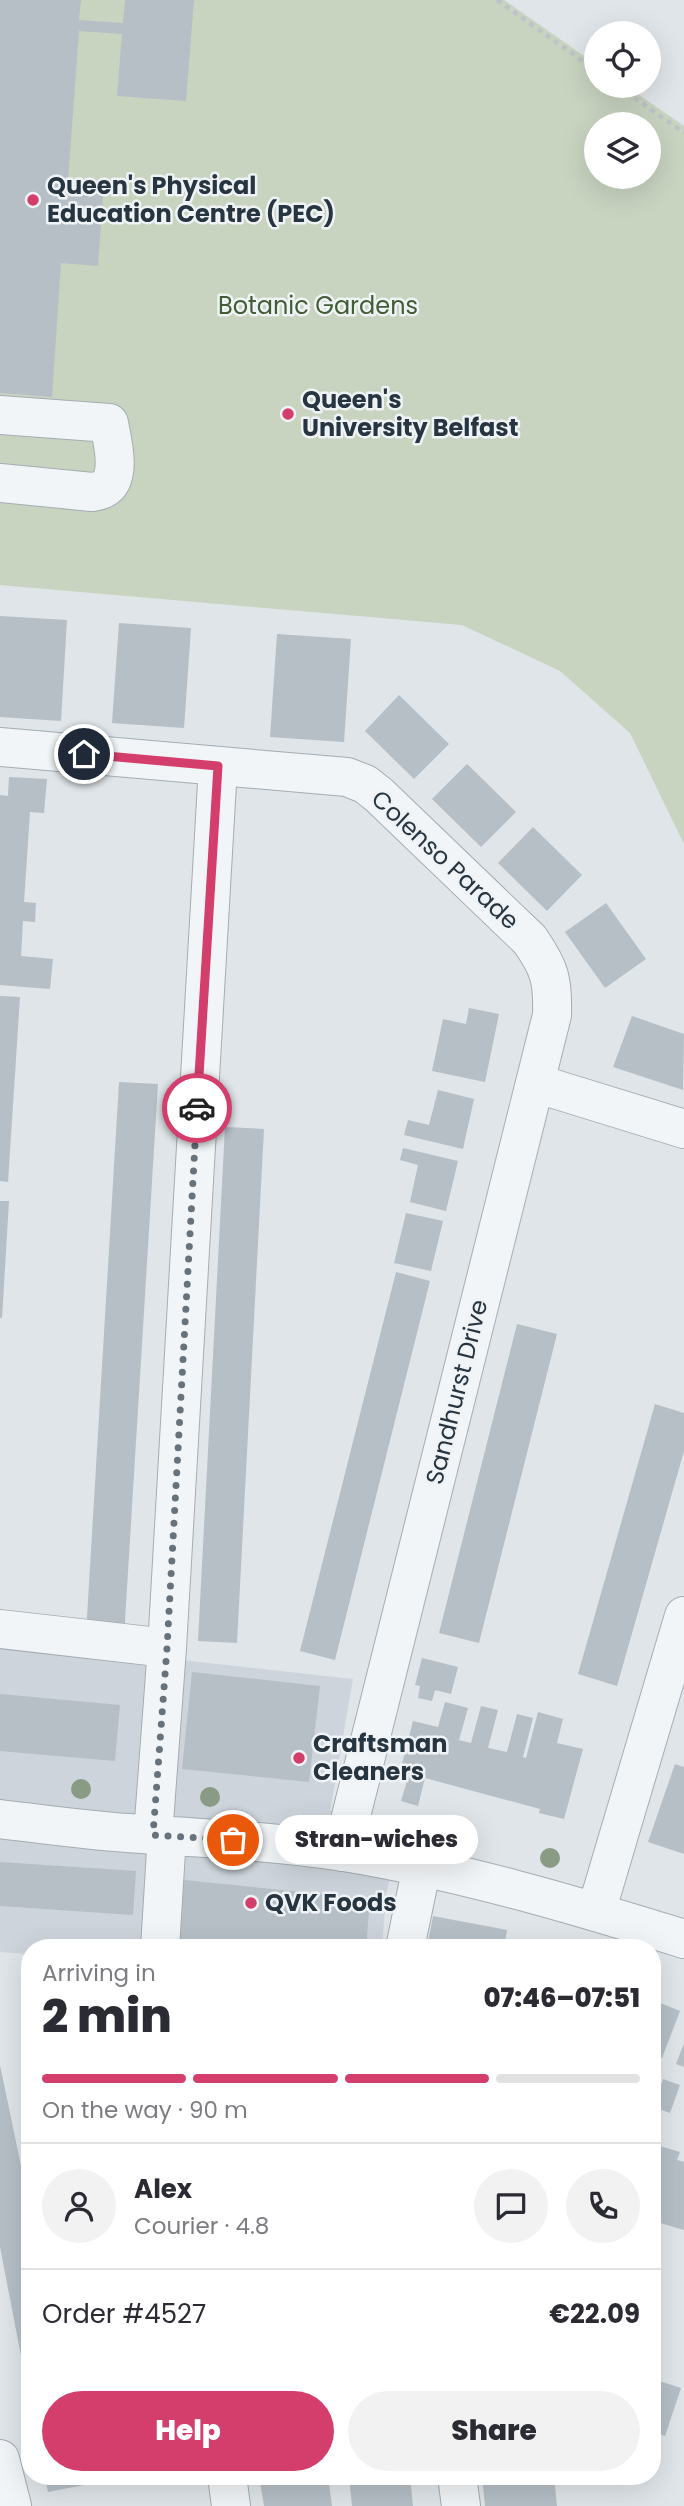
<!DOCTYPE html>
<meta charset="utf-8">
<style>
body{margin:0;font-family:Poppins,sans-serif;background:#f2f2f3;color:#2b2b33;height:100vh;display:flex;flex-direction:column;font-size:26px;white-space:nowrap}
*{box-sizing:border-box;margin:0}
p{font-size:23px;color:#7c7c81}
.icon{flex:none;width:38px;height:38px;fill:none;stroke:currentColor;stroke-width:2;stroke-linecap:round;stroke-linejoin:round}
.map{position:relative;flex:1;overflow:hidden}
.panel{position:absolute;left:21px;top:1939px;width:640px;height:546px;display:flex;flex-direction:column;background:#fff;border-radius:28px;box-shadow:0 7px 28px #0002}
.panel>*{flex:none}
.buttons{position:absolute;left:584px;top:21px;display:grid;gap:14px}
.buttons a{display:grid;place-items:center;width:77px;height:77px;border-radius:50%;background:#fff;box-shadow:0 7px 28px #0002;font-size:35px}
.pin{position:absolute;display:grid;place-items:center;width:60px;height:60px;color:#fff;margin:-30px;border:4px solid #fff;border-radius:50%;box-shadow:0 2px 7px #0007}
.courier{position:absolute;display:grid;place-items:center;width:70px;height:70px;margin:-35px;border:5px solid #d43e6c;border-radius:50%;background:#fff;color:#222;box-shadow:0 2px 9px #0007}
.bubble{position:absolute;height:49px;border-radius:24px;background:#fff;box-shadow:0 7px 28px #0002;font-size:23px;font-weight:800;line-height:49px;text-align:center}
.headline em{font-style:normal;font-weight:800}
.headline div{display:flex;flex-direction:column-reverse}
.headline{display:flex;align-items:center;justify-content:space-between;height:119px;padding:0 21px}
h1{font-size:46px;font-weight:800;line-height:52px}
.bar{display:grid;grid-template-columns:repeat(4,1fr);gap:10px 7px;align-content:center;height:84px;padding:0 21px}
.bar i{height:9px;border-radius:5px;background:#e1e1e2}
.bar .on{background:#d43e6c}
.bar p{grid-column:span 4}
.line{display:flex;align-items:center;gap:18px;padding:0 21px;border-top:2px solid #e1e1e2}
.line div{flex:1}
.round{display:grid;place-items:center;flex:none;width:74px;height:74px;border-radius:37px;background:#f2f2f3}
.action{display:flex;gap:14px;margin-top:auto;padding:14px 21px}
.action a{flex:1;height:80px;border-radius:42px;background:#d43e6c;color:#fff;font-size:28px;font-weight:800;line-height:80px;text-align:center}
.action a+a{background:#f2f2f3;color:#2b2b33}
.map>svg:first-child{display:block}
.built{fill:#cdd4db}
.green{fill:#c8d3c0;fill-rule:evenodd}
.building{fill:#b6bfc6}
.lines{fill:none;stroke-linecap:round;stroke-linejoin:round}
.minor-casing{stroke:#a4adb3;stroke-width:40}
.path{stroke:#bdc3c8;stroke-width:4.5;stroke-dasharray:5 5;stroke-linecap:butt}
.minor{stroke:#f2f5f7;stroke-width:38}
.tree{fill:#899a85}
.done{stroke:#67737c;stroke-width:7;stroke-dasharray:0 12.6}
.route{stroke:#d43e6c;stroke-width:9}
.poi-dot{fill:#d43e6c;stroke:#eff3f6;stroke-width:2.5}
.labels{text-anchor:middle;stroke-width:5;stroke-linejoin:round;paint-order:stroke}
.poi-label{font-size:24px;font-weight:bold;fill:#273541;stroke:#eff3f6;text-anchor:start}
.park-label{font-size:24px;fill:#425d34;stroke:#eff3f6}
.street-label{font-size:24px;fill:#273541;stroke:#eff3f6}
</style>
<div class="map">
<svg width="684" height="2506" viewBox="0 0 684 2506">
<rect width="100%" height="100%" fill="#dfe5e9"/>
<path class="built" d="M0,1640L353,1679L330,1811L403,1827L386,1894L382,1948H30V1954L0,1952Z"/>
<path class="green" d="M0,0H504L597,65V86H626L684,126V844L630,733L560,671L462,625L0,585ZM597,124H649V177H597Z"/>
<path class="building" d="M0,0H81L79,20L123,23L125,0H194L186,101L117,96L122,34L79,31L68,181L104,184L98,266L61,263L52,397L0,393Z
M0,616L67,620L61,721L0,717Z
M119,623L191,628L184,728L112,723Z
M277,634L351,639L344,742L270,737Z
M399,695L449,744L414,779L365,731Z
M467,764L516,812L481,847L432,799Z
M9,777L47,779L44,813L30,812L24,902L36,903L35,922L23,921L21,956L53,959L50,989L0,985V795L8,796Z
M533,827L582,875L547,911L498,863Z
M606,903L646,959L605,988L565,932Z
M0,996L20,997L8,1182L0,1181Z
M469,1008L499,1014L485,1082L432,1071L443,1019L466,1024Z
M632,1016L684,1034L683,1090L613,1067Z
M119,1082L158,1084L124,1637L86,1634Z
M438,1090L474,1099L463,1149L404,1135L408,1120L429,1125Z
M225,1127L264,1129L237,1643L198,1641Z
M403,1148L458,1161L446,1211L410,1202L418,1165L400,1160Z
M0,1201H9L2,1318H0Z
M406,1213L443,1221L431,1271L394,1263Z
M396,1272L430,1281L335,1660L300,1651Z
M517,1324L557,1334L479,1643L439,1633Z
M655,1404L684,1413V1451L617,1686L578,1674Z
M422,1658L458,1667L451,1694L435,1690L432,1701L418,1698L420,1686L415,1685Z
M192,1672L320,1686L309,1782L182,1769Z
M0,1694L120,1705L115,1761L0,1751Z
M445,1702L468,1708L459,1740L471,1743L481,1706L498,1710L488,1748L507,1752L517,1714L533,1718L523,1757L526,1758L538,1712L563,1719L557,1743L583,1749L564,1819L539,1813L540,1809L425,1778L418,1806L401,1801L409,1774L400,1772L413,1721L438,1727Z
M675,1764L684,1767V1854L648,1842Z
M0,1862L136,1871L133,1915L0,1906Z
M184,1880L370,1899L366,1948H179Z
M433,1916L507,1930L504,1948H427Z
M653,2000L680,2011L662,2058L653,2054Z
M684,2043V2067L676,2064Z
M0,2065L30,2209L28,2392L0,2247Z
M663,2079L680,2085L670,2113L653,2107Z
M653,2144L680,2152L677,2160L684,2162V2230L657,2222L653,2232Z
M653,2379L681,2388L665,2436L653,2432Z
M45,2476H82L84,2485L48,2492Z
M259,2476H328L332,2506H264Z
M349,2476H410L413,2506H352Z
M482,2476H554L557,2506H485Z"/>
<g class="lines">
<g class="minor-casing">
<path id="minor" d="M0,415L109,423C112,440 123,479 103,489C100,491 96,491 92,492L0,483
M0,747L347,777L365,784L379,795L530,940C550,969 553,980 552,1015L342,1852
M535,1083L684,1129
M0,1629L167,1648
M0,1819C42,1824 85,1830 127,1833C199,1838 272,1841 344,1852C459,1871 572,1904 684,1939
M153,1835L167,1648L218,766
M596,1912L684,1616
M160,1948L167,1835
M405,1948L422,1866
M0,2459L12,2506
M227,2476L231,2506
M457,2476L461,2506"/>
</g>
<path class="path" d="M497,0L597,71
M618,86L684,133"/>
<use href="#minor" class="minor"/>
</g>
<g class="tree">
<circle cx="81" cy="1789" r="10"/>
<circle cx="210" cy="1797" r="10"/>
<circle cx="550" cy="1858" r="10"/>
</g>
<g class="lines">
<path class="done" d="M197,1108L167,1648L153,1835L233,1840"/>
<path class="route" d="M84,754L218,766L197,1108"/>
</g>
<g class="poi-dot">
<circle cx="33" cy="200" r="7"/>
<circle cx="288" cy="414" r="7"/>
<circle cx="299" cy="1758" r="7"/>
<circle cx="251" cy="1903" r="7"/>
</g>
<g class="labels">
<g class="poi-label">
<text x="47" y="194">Queen's Physical<tspan x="47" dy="28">Education Centre (PEC)</tspan></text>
<text x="302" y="408">Queen's<tspan x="302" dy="28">University Belfast</tspan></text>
<text x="313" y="1752">Craftsman<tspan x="313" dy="28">Cleaners</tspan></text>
<text x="265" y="1911">QVK Foods</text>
</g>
<g class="park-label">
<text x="318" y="314">Botanic Gardens</text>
</g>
<g class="street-label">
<text transform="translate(445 860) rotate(43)" y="8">Colenso Parade</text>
<text transform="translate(457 1392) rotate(-76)" y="8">Sandhurst Drive</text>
</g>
</g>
</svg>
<div class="buttons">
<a><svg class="icon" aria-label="locate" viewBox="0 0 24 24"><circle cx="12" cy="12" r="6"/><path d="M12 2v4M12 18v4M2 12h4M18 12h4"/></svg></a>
<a><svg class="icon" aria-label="layers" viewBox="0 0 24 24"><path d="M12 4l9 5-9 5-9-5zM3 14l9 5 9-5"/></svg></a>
</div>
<div class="pin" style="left:233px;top:1840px;background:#ea580c"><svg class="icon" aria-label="bag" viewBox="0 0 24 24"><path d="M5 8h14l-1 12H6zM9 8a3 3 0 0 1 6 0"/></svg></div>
<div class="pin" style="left:84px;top:754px;background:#1f2937"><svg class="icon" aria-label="home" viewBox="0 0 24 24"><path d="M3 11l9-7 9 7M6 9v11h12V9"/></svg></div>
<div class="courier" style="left:197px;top:1108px"><svg class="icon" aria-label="car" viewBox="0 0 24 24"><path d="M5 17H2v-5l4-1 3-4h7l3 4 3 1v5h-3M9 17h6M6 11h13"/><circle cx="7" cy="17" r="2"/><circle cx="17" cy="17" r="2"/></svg></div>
<div class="bubble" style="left:275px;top:1815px;width:203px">Stran-wiches</div>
<section class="panel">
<div class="headline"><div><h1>2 min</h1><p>Arriving in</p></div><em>07:46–07:51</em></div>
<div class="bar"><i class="on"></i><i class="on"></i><i class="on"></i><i></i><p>On the way · 90 m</p></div>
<div class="line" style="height:126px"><a class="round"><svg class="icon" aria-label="person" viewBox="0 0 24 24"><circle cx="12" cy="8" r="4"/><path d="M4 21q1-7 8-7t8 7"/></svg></a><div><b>Alex</b><p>Courier · 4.8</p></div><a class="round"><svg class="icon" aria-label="chat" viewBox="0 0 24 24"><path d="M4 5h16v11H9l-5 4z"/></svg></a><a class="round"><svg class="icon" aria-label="phone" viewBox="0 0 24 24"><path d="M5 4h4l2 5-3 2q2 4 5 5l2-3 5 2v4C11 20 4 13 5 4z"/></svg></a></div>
<div class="line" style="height:91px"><div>Order #4527</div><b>€22.09</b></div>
<div class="action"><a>Help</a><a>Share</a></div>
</section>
</div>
